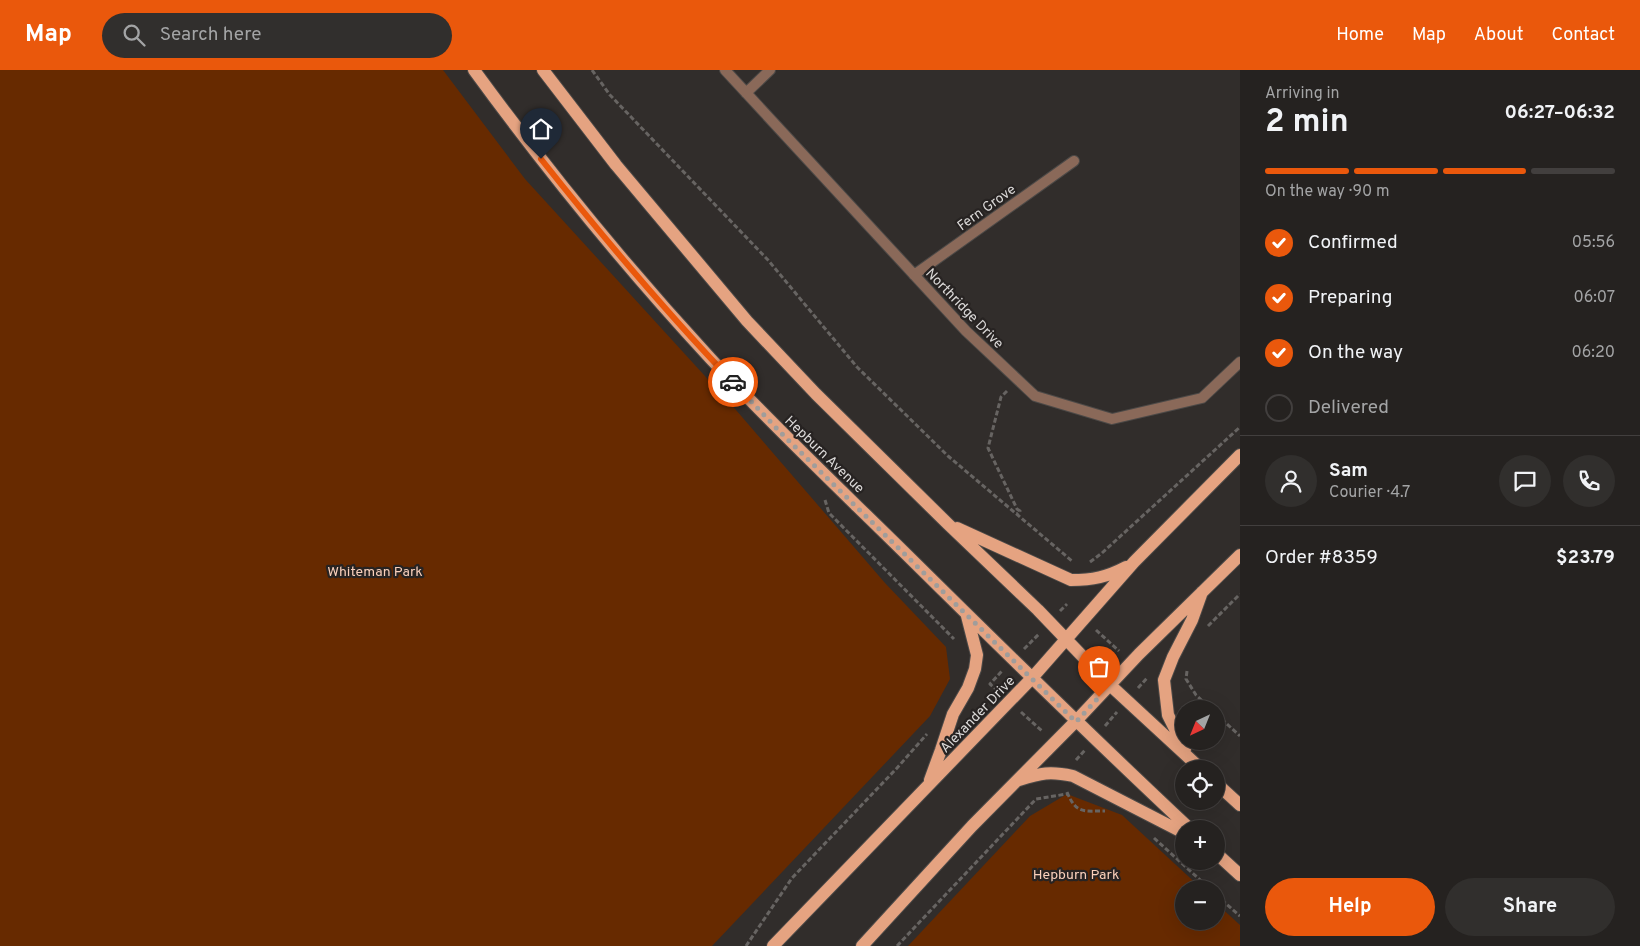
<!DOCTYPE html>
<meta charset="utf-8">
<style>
body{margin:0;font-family:Overpass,sans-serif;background:#312f2d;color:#f1f3f6;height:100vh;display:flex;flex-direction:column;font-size:19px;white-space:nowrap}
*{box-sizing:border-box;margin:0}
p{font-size:16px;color:#a3a4a5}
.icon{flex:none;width:28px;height:28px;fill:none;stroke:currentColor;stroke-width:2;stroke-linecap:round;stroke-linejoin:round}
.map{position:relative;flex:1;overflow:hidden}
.drawer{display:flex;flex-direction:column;background:#252220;width:400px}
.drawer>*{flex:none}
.needle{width:32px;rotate:223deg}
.controls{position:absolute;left:1175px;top:630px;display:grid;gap:10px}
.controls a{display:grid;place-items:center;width:50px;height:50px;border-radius:50%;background:#252220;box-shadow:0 5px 20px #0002,0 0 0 1px #423f3e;font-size:25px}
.pin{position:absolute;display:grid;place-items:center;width:42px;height:42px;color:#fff;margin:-51px -21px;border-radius:50% 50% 50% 0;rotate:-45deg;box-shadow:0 0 5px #0007}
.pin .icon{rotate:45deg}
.courier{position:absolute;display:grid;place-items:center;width:50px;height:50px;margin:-25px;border:4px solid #ea580c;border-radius:50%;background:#fff;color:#222;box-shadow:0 1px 6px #0007}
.overview em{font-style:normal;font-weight:700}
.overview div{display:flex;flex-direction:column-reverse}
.overview{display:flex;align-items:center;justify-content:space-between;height:85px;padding:0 25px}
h1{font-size:32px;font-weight:700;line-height:38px}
.bar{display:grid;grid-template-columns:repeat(4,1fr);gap:8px 5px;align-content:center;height:60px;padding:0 25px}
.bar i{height:6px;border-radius:4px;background:#423f3e}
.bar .on{background:#ea580c}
.bar p{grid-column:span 4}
.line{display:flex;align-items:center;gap:12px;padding:0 25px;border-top:1px solid #423f3e}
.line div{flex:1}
.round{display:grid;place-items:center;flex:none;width:52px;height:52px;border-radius:26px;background:#312f2d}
ol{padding:0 25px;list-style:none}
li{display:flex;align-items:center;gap:15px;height:55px}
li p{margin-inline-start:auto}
li .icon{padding:5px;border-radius:50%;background:#ea580c;color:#fff;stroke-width:4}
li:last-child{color:#a3a4a5}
li i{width:28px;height:28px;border:2px solid #423f3e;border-radius:50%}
.button{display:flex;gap:10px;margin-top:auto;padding:10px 25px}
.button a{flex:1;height:58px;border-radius:30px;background:#ea580c;color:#fff;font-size:20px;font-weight:700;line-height:58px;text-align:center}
.button a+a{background:#312f2d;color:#f1f3f6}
header{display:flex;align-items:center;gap:30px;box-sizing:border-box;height:70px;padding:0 25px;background:#ea580c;color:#fff}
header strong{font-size:24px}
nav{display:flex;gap:28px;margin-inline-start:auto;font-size:18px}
.search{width:350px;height:45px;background:#312f2d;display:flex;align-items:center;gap:12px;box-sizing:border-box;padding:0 18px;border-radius:28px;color:#a3a4a5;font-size:19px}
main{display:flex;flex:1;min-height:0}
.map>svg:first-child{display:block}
.green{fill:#672a00}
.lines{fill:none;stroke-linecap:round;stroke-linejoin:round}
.minor-casing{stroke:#4c4947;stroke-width:12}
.primary-casing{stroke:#4c4947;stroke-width:14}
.path{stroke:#676462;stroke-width:3;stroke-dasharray:5 2.5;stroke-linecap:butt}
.minor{stroke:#8a6959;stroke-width:10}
.primary{stroke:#e5a381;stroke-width:12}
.done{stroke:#a09d9b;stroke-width:5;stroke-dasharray:0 9}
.route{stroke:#ea580c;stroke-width:6}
.labels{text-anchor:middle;stroke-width:4.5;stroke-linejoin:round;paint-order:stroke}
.street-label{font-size:14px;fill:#dbd9d8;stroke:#272322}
.park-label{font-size:14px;fill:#fad0bb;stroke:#272322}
</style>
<header>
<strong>Map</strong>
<div class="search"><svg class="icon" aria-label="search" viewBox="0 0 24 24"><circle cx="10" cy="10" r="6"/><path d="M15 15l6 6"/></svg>Search here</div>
<nav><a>Home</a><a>Map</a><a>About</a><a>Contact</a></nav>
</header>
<main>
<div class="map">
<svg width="1240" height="876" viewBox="0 0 1240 876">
<rect width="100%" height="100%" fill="#312d2b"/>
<path class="green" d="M0,0H443L525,109L736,340L885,513L946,577L950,609L930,646L712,876H0Z
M1067,724L1122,745L1202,819H1184V851H1216V833L1240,855V876H908L1030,746Z"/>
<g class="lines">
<g class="minor-casing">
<path id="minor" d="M725,0L966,261L1035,326L1112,349L1202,328L1240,292
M746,23L770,0
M914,205L1074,91"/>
</g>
<g class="primary-casing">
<path id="primary" d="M474,0C547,100 626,197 710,288C773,356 841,420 907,485C1000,577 1094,669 1190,759
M543,0L616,95L747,251L816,324L948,454L1038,540L1110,615L1201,699
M957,458L1071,510C1093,510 1107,507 1126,497
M1185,679L1168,645L1164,610L1173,587L1192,550L1202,522
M930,710L941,680L953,644L968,618L975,599L977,585L967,546
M1019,710C1041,703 1050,701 1073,706L1184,763
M1216,713L1240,735
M1216,783L1240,805
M773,876L1032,608L1134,492L1240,385
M862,876L972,756L1076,651L1139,584L1240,485"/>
</g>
<path class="path" d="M592,0L610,25L768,190L857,297L948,386L1072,491
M1007,321L1001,327L988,378L1017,439L1020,441L1017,444
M825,430L829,443L954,569
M1090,492L1102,483L1240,357
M1060,541L1067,534
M1208,556L1240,524
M1096,560L1119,581
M1024,579L1039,564
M1187,601L1186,609L1196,625L1211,639
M1138,618L1147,608
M998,621L990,614L1002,601
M1021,642L1042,661
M1216,644L1240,666
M1105,656L1117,642
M1076,690L1085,680
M1067,722C1076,744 1083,741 1105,741
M1154,768L1210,819
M1216,825L1240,846
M746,876L792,808L897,698L927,664
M897,876L1036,729L1067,724"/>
<use href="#minor" class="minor"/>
<use href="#primary" class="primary"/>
</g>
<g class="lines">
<path class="done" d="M733,312L781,363L1076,652L1099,627"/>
<path class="route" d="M541,89C602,166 665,241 733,312"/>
</g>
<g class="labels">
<g class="street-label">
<text transform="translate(986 137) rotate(-36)" y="5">Fern Grove</text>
<text transform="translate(965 238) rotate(46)" y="5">Northridge Drive</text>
<text transform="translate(825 384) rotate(44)" y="5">Hepburn Avenue</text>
<text transform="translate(977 644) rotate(-46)" y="5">Alexander Drive</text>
</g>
<g class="park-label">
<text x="375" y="506">Whiteman Park</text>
<text x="1076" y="809">Hepburn Park</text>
</g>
</g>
</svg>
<div class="controls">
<a><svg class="needle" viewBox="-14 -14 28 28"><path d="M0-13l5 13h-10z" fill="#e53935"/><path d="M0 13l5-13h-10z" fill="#a3a4a5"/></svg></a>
<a><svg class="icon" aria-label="locate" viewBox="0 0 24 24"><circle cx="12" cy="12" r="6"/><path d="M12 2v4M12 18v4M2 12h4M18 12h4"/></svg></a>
<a>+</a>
<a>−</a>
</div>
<div class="pin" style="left:1099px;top:627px;background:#ea580c"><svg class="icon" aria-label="bag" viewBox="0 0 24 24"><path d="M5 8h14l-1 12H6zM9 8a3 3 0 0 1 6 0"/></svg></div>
<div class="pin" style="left:541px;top:89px;background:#1f2937"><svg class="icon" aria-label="home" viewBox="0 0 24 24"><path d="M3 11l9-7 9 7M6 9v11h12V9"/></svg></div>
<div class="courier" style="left:733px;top:312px"><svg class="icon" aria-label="car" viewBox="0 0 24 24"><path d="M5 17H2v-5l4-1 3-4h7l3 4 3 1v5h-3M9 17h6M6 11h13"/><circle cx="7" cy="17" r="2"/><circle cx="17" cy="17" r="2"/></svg></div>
</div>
<section class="drawer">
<div class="overview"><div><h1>2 min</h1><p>Arriving in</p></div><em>06:27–06:32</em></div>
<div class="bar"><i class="on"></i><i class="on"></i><i class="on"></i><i></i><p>On the way · 90 m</p></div>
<ol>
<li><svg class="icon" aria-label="check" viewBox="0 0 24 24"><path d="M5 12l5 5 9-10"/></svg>Confirmed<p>05:56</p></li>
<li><svg class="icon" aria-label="check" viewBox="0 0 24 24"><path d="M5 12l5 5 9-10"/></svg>Preparing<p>06:07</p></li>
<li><svg class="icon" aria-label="check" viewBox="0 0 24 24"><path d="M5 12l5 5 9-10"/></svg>On the way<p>06:20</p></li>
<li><i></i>Delivered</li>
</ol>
<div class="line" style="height:90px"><a class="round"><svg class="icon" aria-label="person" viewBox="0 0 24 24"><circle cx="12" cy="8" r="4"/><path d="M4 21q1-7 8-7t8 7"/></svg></a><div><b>Sam</b><p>Courier · 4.7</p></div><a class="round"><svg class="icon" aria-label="chat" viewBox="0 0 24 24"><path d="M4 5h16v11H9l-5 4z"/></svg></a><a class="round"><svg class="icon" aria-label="phone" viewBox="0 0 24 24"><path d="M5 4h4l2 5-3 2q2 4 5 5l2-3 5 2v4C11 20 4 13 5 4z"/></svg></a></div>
<div class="line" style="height:65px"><div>Order #8359</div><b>$23.79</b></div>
<div class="button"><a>Help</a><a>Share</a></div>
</section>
</main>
